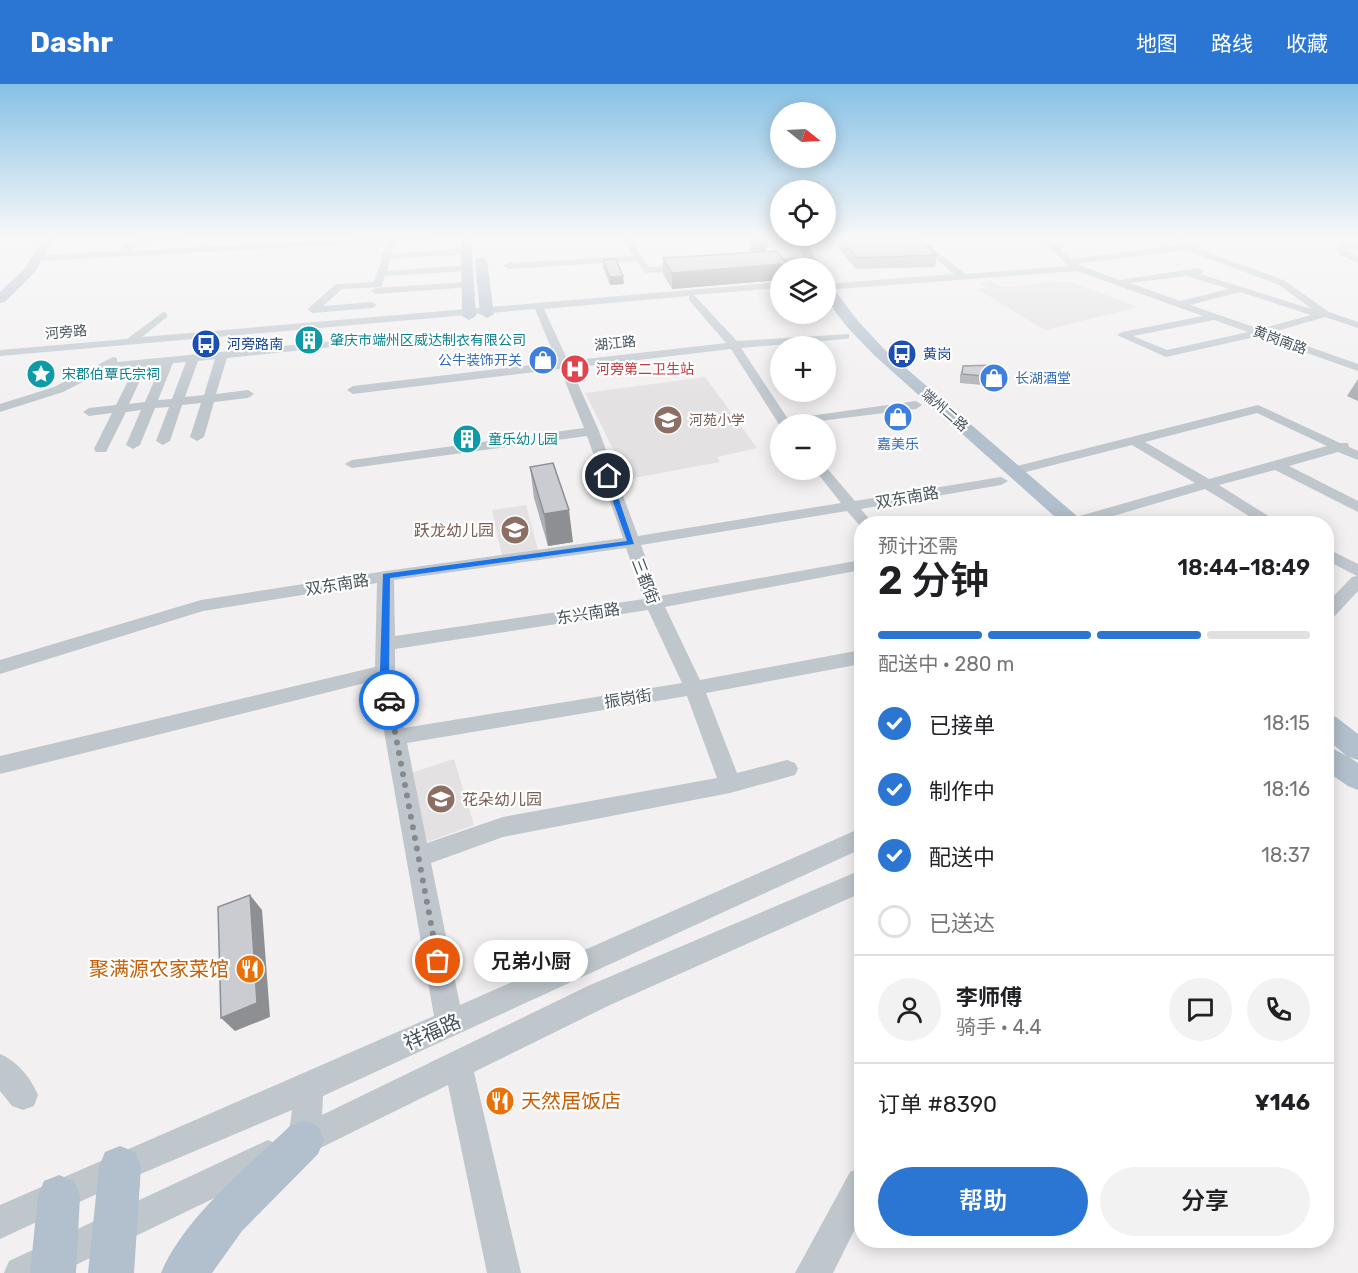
<!DOCTYPE html>
<html lang="zh">
<meta charset="utf-8">
<style>
body{margin:0;font-family:Rubik,"Noto Sans SC",sans-serif;background:#f2f2f2;color:#202124;height:100vh;display:flex;flex-direction:column;font-size:22px;white-space:nowrap}
*{box-sizing:border-box;margin:0}
p{font-size:20px;color:#757577}
.icon{flex:none;width:33px;height:33px;fill:none;stroke:currentColor;stroke-width:2;stroke-linecap:round;stroke-linejoin:round}
.map{position:relative;flex:1;overflow:hidden}
.sheet{position:absolute;left:854px;top:432px;width:480px;height:732px;display:flex;flex-direction:column;background:#fff;border-radius:24px;box-shadow:0 3px 15px #0003}
.sheet>*{flex:none}
.needle{width:39px;rotate:108deg}
.fabs{position:absolute;left:770px;top:18px;display:grid;gap:12px}
.fabs a{display:grid;place-items:center;width:66px;height:66px;border-radius:50%;background:#fff;box-shadow:0 3px 15px #0003;font-size:30px}
.pin{position:absolute;display:grid;place-items:center;width:51px;height:51px;color:#fff;margin:-26px;border:3px solid #fff;border-radius:50%;box-shadow:0 2px 6px #0007}
.courier{position:absolute;display:grid;place-items:center;width:60px;height:60px;margin:-30px;border:4px solid #1a73e8;border-radius:50%;background:#fff;color:#222;box-shadow:0 2px 8px #0007}
.bubble{position:absolute;height:42px;border-radius:21px;background:#fff;box-shadow:0 3px 15px #0003;font-size:20px;font-weight:600;line-height:42px;text-align:center}
.overview em{font-style:normal;font-weight:600}
.overview div{display:flex;flex-direction:column-reverse}
.overview{display:flex;align-items:center;justify-content:space-between;height:102px;padding:0 24px}
h1{font-size:39px;font-weight:600;line-height:45px}
.bar{display:grid;grid-template-columns:repeat(4,1fr);gap:9px 6px;align-content:center;height:72px;padding:0 24px}
.bar i{height:8px;border-radius:4px;background:#e0e0e0}
.bar .on{background:#2a76d2}
.bar p{grid-column:span 4}
.line{display:flex;align-items:center;gap:15px;padding:0 24px;border-top:2px solid #e0e0e0}
.line div{flex:1}
.round{display:grid;place-items:center;flex:none;width:63px;height:63px;border-radius:32px;background:#f2f2f2}
ol{padding:0 24px;list-style:none}
li{display:flex;align-items:center;gap:18px;height:66px}
li p{margin-inline-start:auto}
li .icon{padding:6px;border-radius:50%;background:#2a76d2;color:#fff;stroke-width:4}
li:last-child{color:#757577}
li i{width:33px;height:33px;border:3px solid #e0e0e0;border-radius:50%}
.button{display:flex;gap:12px;margin-top:auto;padding:12px 24px}
.button a{flex:1;height:69px;border-radius:36px;background:#2a76d2;color:#fff;font-size:24px;font-weight:600;line-height:69px;text-align:center}
.button a+a{background:#f2f2f2;color:#202124}
header{display:flex;align-items:center;gap:36px;box-sizing:border-box;height:84px;padding:0 30px;background:#2a76d2;color:#fff}
header strong{font-size:28px}
nav{display:flex;gap:33px;margin-inline-start:auto;font-size:21px}
.map>svg:first-child{display:block}
.education{fill:#e3e1e1}
.lines{fill:none;stroke-linecap:round;stroke-linejoin:round}
.minor{fill:#bfc7cd;fill-rule:evenodd}
.major{fill:#b2bfcc;fill-rule:evenodd}
.wall{fill:#aeafb5}
.shaded-wall{fill:#8d8f93}
.building{fill:#caccd2;stroke:#8d8f93;stroke-width:1.5}
.route{fill:#1a73e8}
.done{stroke:#848a8f;stroke-width:6;stroke-dasharray:0 10.8}
.labels{text-anchor:middle;stroke-width:4.5;stroke-linejoin:round;paint-order:stroke}
.far-street-label{font-size:14px;fill:#49535b;stroke:#fff}
.far-culture-label{font-size:14px;fill:#0d838f;stroke:#fff;text-anchor:start}
.far-transit-label{font-size:14px;fill:#164399;stroke:#fff;text-anchor:start}
.far-shop-label{font-size:14px;fill:#366cbe;stroke:#fff;text-anchor:end}
.far-health-label{font-size:14px;fill:#be3a42;stroke:#fff;text-anchor:start}
.far-education-label{font-size:14px;fill:#785e54;stroke:#fff;text-anchor:start}
.street-label{font-size:16px;fill:#49535b;stroke:#fff}
.education-label{font-size:16px;fill:#785e54;stroke:#fff;text-anchor:end}
.near-food-label{font-size:20px;fill:#c56008;stroke:#fff;text-anchor:end}
.near-street-label{font-size:20px;fill:#49535b;stroke:#fff}
</style>
<header>
<strong>Dashr</strong>
<nav><a>地图</a><a>路线</a><a>收藏</a></nav>
</header>
<div class="map">
<svg width="1358" height="1189" viewBox="0 0 1358 1189">
<rect width="100%" height="100%" fill="#f2f0f0"/>
<path class="education" d="M991,197L1001,203L1068,197L1138,223L1045,246L977,205L987,204L980,198Z
M705,293L757,364L717,373L720,378L628,395L585,309Z
M526,421L538,466L502,472L492,426Z
M454,675L474,741L427,758L411,689Z"/>
<g class="lines">
<path class="minor" d="M164,152L203,153L199,155L138,158L130,167L392,153L459,152L455,154L395,158L392,170L466,164L470,167L466,170L390,175L387,187L467,181L472,184L467,187L385,192L381,203L342,205L323,222L372,218L377,221L372,224L313,229L308,226L309,224L336,200L374,198L387,158L38,177L34,174L38,171L119,167L133,154Z
M621,152H629L649,183L688,181L693,184L688,187L647,189L644,188L637,177L508,185L503,182L508,179L633,172Z
M900,152H908L906,159L930,161L965,190L1068,182L1039,152H1048L1070,175L1180,161L1171,152H1180L1190,161L1285,197L1329,228L1358,238V244L1325,233L1270,249L1358,280V287L1259,252L1166,273L1117,251L1122,248L1203,232L1077,187L825,206V200L954,190L925,165L898,163ZM1186,166L1279,201L1312,225L1200,190L1204,187L1199,184L1119,196L1077,180ZM1187,192L1229,205L1180,217L1130,199ZM1240,208L1311,231L1260,245L1190,221ZM1214,236L1248,248L1167,266L1133,252Z
M1342,159H1358V165H1345L1358,173V179L1340,171L1336,164Z
M795,173L799,176L798,178L759,182L755,179L759,176Z
M467,198L470,199V203L376,210L371,207L376,204Z
M780,198V204L694,211L737,257L849,250V254L845,255L741,264L788,335L916,317L922,321L916,325L780,342L731,265L571,284L599,347L638,452L841,419L815,386H825V382L855,417L1001,393L1008,397L1001,401L861,425L873,440H861V443L847,427L641,461L660,512L861,476V486L665,523L700,596L861,566V580L706,609L737,689L787,676L795,679L798,685L795,691L730,709L503,753L431,779L460,921L861,744V765L323,1012L322,1031L590,901L861,786V809L610,921L474,988L521,1189H487L448,1001L298,1075L287,1070L282,1059L289,1047L292,1026L131,1094L0,1155V1121L434,932L385,653L377,596L0,690V672L375,583L377,499L203,527L0,590V576L201,516L386,487L623,454L587,352L352,384L345,380L352,376L584,344L560,285L353,310L347,306L353,302L557,278L535,225L0,272V266L127,255L163,228L167,229V233L142,253ZM689,212V216L726,259L568,277L544,225ZM626,464L644,515L395,552L394,496ZM648,526L682,599L404,644L395,587V565ZM687,612L717,694L503,733L427,759L407,659Z
M355,255L360,258L359,260L227,274L216,310L248,306L254,310L248,314L214,318L204,353L197,357L190,353L201,319L182,321L170,357L163,361L156,357L169,323L155,324L140,361L133,365L126,361L141,326L126,328L106,368H96L94,365L112,329L89,332L83,328L89,324L116,321L135,283L106,286L63,308L0,328V320L54,303L113,273L117,274V278ZM215,275L204,311L185,313L198,277ZM186,278L172,315L158,316L173,279ZM161,281L145,318L129,320L147,282Z
M1258,321L1340,359H1348L1349,363L1358,367V376L1338,368L1289,382L1358,417V428L1275,386L1219,401L1281,440H1262L1205,405L1086,440H1067L1069,435L1195,399L1132,361L1014,391L1007,387L1009,384ZM1257,329L1327,362L1209,395L1145,358Z
M1326,464L1358,480V507L1332,535L1326,537V520L1352,493L1357,492L1326,476Z
M0,970C17,977 31,994 38,1011L34,1022L23,1026L12,1022L0,1007Z
M268,1056L279,1061L284,1072L279,1083L59,1189H4L9,1177Z
M861,1083V1133L833,1189H795L850,1088Z"/>
<path class="major" d="M45,152H56L34,189L5,218L0,219V208L25,184Z
M461,152H471L476,232L469,236L462,232Z
M793,152H803L821,184H809Z
M481,173L487,176L494,230L487,234L480,230L475,176Z
M825,198L829,199L858,237L885,266L1086,440H1063L875,272C857,252 825,226 825,198Z
M1326,630L1336,633L1358,650V676L1349,673L1358,679V706L1348,702L1326,687V661L1347,672L1326,655Z
M304,1036L318,1042L324,1056L318,1070L242,1147L212,1189H161C184,1134 247,1083 290,1042Z
M120,1062L135,1068L141,1083L134,1189H88L99,1083L105,1068Z
M59,1091L74,1097L80,1112L76,1189H30L38,1112L44,1097Z"/>
</g>
<path class="wall" d="M749,152H768L767,168L788,181V184H780V196L672,205L663,190V174L750,169Z
M841,153L900,154L937,171L935,183L856,185L839,164Z
M603,176L624,200L610,201L603,184Z
M963,282L1008,294L1005,303L960,299V291Z
M1358,295V317L1347,312Z
M530,383L573,458L548,462L534,414Z"/>
<path class="shaded-wall" d="M768,153L766,172L751,174L752,155Z
M781,180V184H780V196L672,205V189Z
M623,192L624,200L610,201V193Z
M569,426L573,458L548,462L544,430Z
M250,811L262,826L270,933L235,947L221,934Z"/>
<path class="building" d="M752,152H768V153L752,155Z
M862,152H899L900,154L921,155L937,171L857,174L841,153Z
M776,167L788,181L781,180L672,189L663,174Z
M616,175L623,192L610,193L603,176Z
M996,281L1008,294L962,290L963,282Z
M553,379L569,426L544,430L530,383Z
M250,811L257,919L221,934L218,823Z"/>
<linearGradient id="sky" x2="0" y2="1"><stop stop-color="#86c1e6"/><stop offset="0.48" stop-color="#f9f8f8"/><stop offset="1" stop-color="#f9f8f8" stop-opacity="0"/></linearGradient>
<rect width="1358" height="319" fill="url(#sky)"/>
<path class="route" d="M608,389L611,392L634,460L390,494L389,587L394,616L393,619H386L380,587L383,490L627,457L604,392Z"/>
<g class="lines">
<path class="done" d="M389,616L438,877"/>
</g>
<defs>
<g id="building-disc" transform="scale(1.5)"><circle r="9.5" fill="#0f9aa8" stroke="#fff"/><path d="M-4-6H4V6H1V3H-1V6H-4ZM-2.5-4.3h1.7v1.8h-1.7ZM.8-4.3h1.7v1.8H.8ZM-2.5-1h1.7V.8h-1.7ZM.8-1h1.7V.8H.8Z" fill="#fff"/></g>
<g id="bus-disc" transform="scale(1.5)"><circle r="9.5" fill="#1a4fb4" stroke="#fff"/><path d="M-5-6H5V4H4V6H2V4H-2V6H-4V4H-5ZM-3.5-4V0h7V-4ZM-3.5 1.2v1.5H-2V1.2ZM2 1.2v1.5H3.5V1.2Z" fill="#fff"/></g>
<g id="shop-disc" transform="scale(1.5)"><circle r="9.5" fill="#3f7fe0" stroke="#fff"/><path d="M-5-2.5h2.3a2.7 3.5 0 0 1 5.4 0H5L5.5 6h-11ZM-1.5-2.5h3a1.5 2.3 0 0 0-3 0Z" fill="#fff"/></g>
<g id="hospital-disc" transform="scale(1.5)"><circle r="9.5" fill="#e0444e" stroke="#fff"/><path d="M-5-5h3v3.5h4V-5h3V5h-3V1.5h-4V5h-3Z" fill="#fff"/></g>
<g id="sight-disc" transform="scale(1.5)"><circle r="9.5" fill="#0f9aa8" stroke="#fff"/><path d="M0-6L1.8-2.2L6-1.7L2.9 1.2L3.7 5.4L0 3.3L-3.7 5.4L-2.9 1.2L-6-1.7L-1.8-2.2Z" fill="#fff"/></g>
<g id="school-disc" transform="scale(1.5)"><circle r="9.5" fill="#8d6e63" stroke="#fff"/><path d="M0-5L7-2L0 1L-7-2ZM-4 1L0 2.5L4 1V4Q0 6-4 4Z" fill="#fff"/></g>
<g id="restaurant-disc" transform="scale(1.5)"><circle r="9.5" fill="#e8710a" stroke="#fff"/><path d="M-5-6h1v4h1v-4h1v4h1v-4h1v5L-1.5 .5V6h-2V.5L-5-1ZM5-6V6H3V1.5H1.5Q1.5-4 5-6Z" fill="#fff"/></g>
</defs>
<g fill-rule="evenodd">
<use href="#building-disc" x="309" y="256"/>
<use href="#bus-disc" x="206" y="260"/>
<use href="#bus-disc" x="902" y="270"/>
<use href="#shop-disc" x="543" y="276"/>
<use href="#hospital-disc" x="575" y="285"/>
<use href="#sight-disc" x="41" y="290"/>
<use href="#shop-disc" x="994" y="294"/>
<use href="#shop-disc" x="898" y="333"/>
<use href="#school-disc" x="668" y="336"/>
<use href="#building-disc" x="467" y="355"/>
<use href="#school-disc" x="515" y="446"/>
<use href="#school-disc" x="441" y="715"/>
<use href="#restaurant-disc" x="250" y="885"/>
<use href="#restaurant-disc" x="500" y="1017"/>
</g>
<g class="labels">
<g class="far-street-label">
<text transform="translate(66 248) rotate(-5)" y="5">河旁路</text>
<text transform="translate(1280 256) rotate(20)" y="5">黄岗南路</text>
<text transform="translate(615 259) rotate(-6)" y="5">湖江路</text>
<text transform="translate(945 326) rotate(41)" y="5">端州二路</text>
</g>
<g class="far-culture-label">
<text x="330" y="261">肇庆市端州区威达制衣有限公司</text>
<text x="62" y="295">宋郡伯覃氏宗祠</text>
<text x="488" y="360">童乐幼儿园</text>
</g>
<g class="far-transit-label">
<text x="227" y="265">河旁路南</text>
<text x="923" y="275">黄岗</text>
</g>
<g class="far-shop-label">
<text x="522" y="281">公牛装饰开关</text>
<text x="1015" y="299" text-anchor="start">长湖酒堂</text>
<text x="898" y="365" text-anchor="middle">嘉美乐</text>
</g>
<g class="far-health-label">
<text x="596" y="290">河旁第二卫生站</text>
</g>
<g class="far-education-label">
<text x="689" y="341">河苑小学</text>
</g>
<g class="street-label">
<text transform="translate(907 413) rotate(-10)" y="6">双东南路</text>
<text transform="translate(646 497) rotate(69)" y="6">三都街</text>
<text transform="translate(337 500) rotate(-9)" y="6">双东南路</text>
<text transform="translate(588 529) rotate(-9)" y="6">东兴南路</text>
<text transform="translate(628 614) rotate(-9)" y="6">振岗街</text>
</g>
<g class="education-label">
<text x="494" y="452">跃龙幼儿园</text>
<text x="462" y="721" text-anchor="start">花朵幼儿园</text>
</g>
<g class="near-food-label">
<text x="229" y="892">聚满源农家菜馆</text>
<text x="521" y="1024" text-anchor="start">天然居饭店</text>
</g>
<g class="near-street-label">
<text transform="translate(432 948) rotate(-24)" y="7">祥福路</text>
</g>
</g>
</svg>
<div class="fabs">
<a><svg class="needle" viewBox="-14 -14 28 28"><path d="M0-13l5 13h-10z" fill="#e53935"/><path d="M0 13l5-13h-10z" fill="#757577"/></svg></a>
<a><svg class="icon" aria-label="locate" viewBox="0 0 24 24"><circle cx="12" cy="12" r="6"/><path d="M12 2v4M12 18v4M2 12h4M18 12h4"/></svg></a>
<a><svg class="icon" aria-label="layers" viewBox="0 0 24 24"><path d="M12 4l9 5-9 5-9-5zM3 14l9 5 9-5"/></svg></a>
<a>+</a>
<a>−</a>
</div>
<div class="pin" style="left:438px;top:877px;background:#ea580c"><svg class="icon" aria-label="bag" viewBox="0 0 24 24"><path d="M5 8h14l-1 12H6zM9 8a3 3 0 0 1 6 0"/></svg></div>
<div class="pin" style="left:608px;top:392px;background:#1f2937"><svg class="icon" aria-label="home" viewBox="0 0 24 24"><path d="M3 11l9-7 9 7M6 9v11h12V9"/></svg></div>
<div class="courier" style="left:389px;top:616px"><svg class="icon" aria-label="car" viewBox="0 0 24 24"><path d="M5 17H2v-5l4-1 3-4h7l3 4 3 1v5h-3M9 17h6M6 11h13"/><circle cx="7" cy="17" r="2"/><circle cx="17" cy="17" r="2"/></svg></div>
<div class="bubble" style="left:474px;top:856px;width:114px">兄弟小厨</div>
<section class="sheet">
<div class="overview"><div><h1>2 分钟</h1><p>预计还需</p></div><em>18:44–18:49</em></div>
<div class="bar"><i class="on"></i><i class="on"></i><i class="on"></i><i></i><p>配送中 · 280 m</p></div>
<ol>
<li><svg class="icon" aria-label="check" viewBox="0 0 24 24"><path d="M5 12l5 5 9-10"/></svg>已接单<p>18:15</p></li>
<li><svg class="icon" aria-label="check" viewBox="0 0 24 24"><path d="M5 12l5 5 9-10"/></svg>制作中<p>18:16</p></li>
<li><svg class="icon" aria-label="check" viewBox="0 0 24 24"><path d="M5 12l5 5 9-10"/></svg>配送中<p>18:37</p></li>
<li><i></i>已送达</li>
</ol>
<div class="line" style="height:108px"><a class="round"><svg class="icon" aria-label="person" viewBox="0 0 24 24"><circle cx="12" cy="8" r="4"/><path d="M4 21q1-7 8-7t8 7"/></svg></a><div><b>李师傅</b><p>骑手 · 4.4</p></div><a class="round"><svg class="icon" aria-label="chat" viewBox="0 0 24 24"><path d="M4 5h16v11H9l-5 4z"/></svg></a><a class="round"><svg class="icon" aria-label="phone" viewBox="0 0 24 24"><path d="M5 4h4l2 5-3 2q2 4 5 5l2-3 5 2v4C11 20 4 13 5 4z"/></svg></a></div>
<div class="line" style="height:78px"><div>订单 #8390</div><b>¥146</b></div>
<div class="button"><a>帮助</a><a>分享</a></div>
</section>
</div>
